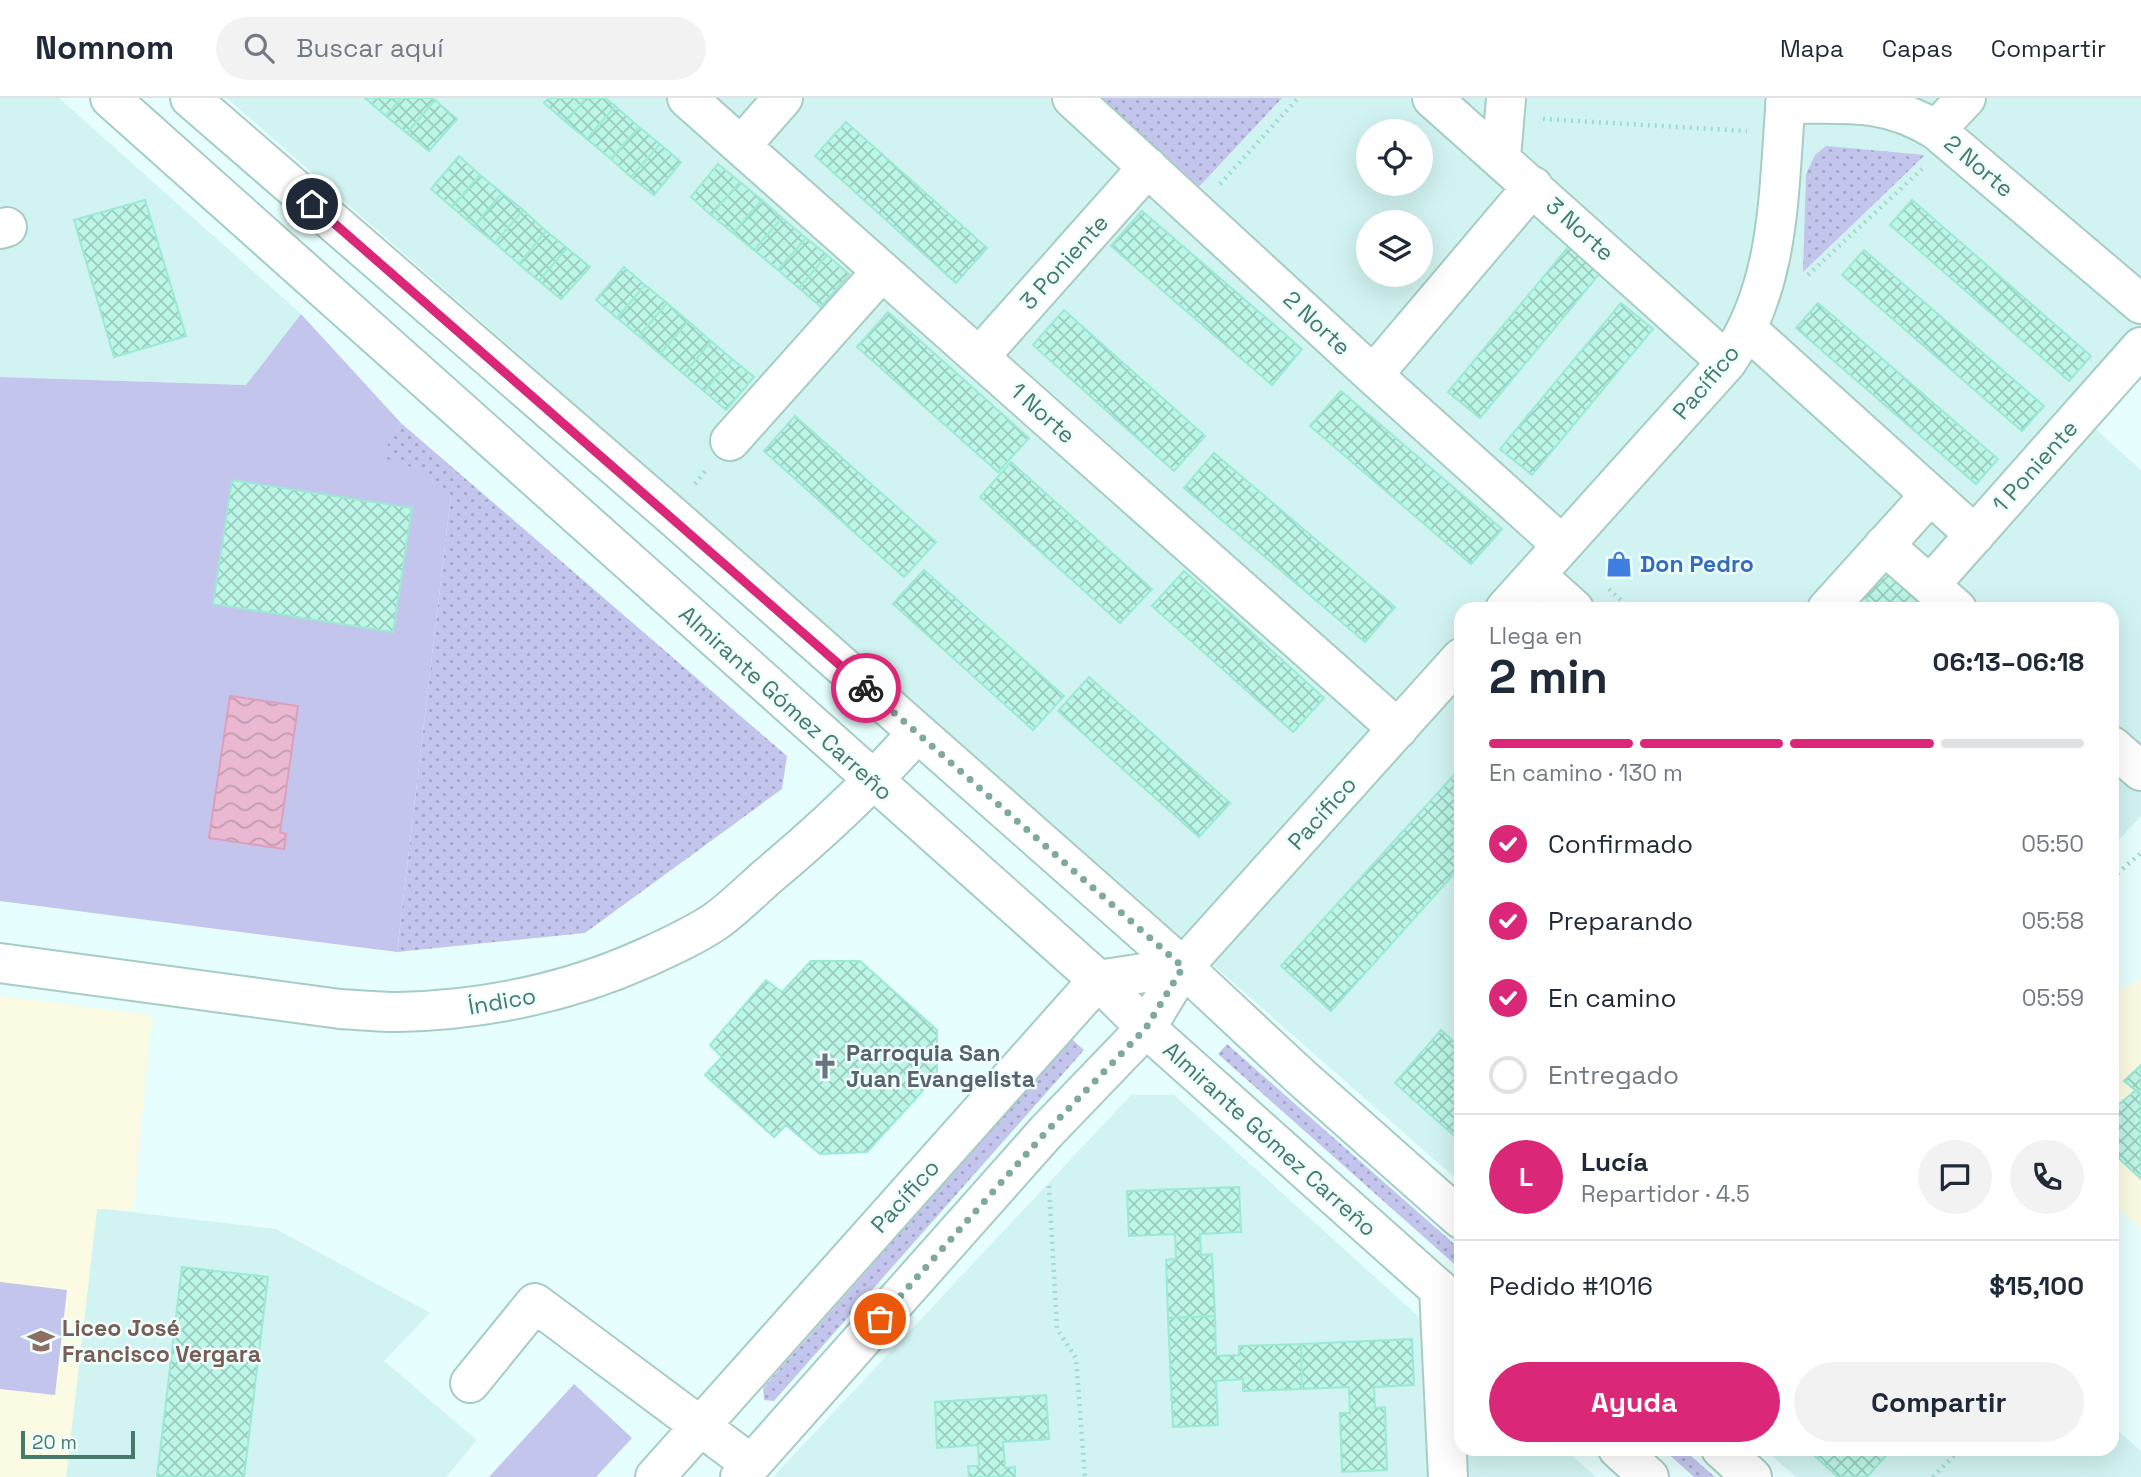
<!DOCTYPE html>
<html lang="es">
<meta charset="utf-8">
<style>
body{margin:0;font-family:"Space Grotesk",sans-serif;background:#f2f2f3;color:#1f2937;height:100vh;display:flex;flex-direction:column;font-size:26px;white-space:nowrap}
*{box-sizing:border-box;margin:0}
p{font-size:23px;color:#747a83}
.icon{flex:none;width:38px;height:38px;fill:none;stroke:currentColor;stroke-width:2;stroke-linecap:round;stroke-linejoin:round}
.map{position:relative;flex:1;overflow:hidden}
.panel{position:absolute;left:1454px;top:504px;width:665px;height:854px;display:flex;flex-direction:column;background:#fff;border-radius:21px;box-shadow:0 7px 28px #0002}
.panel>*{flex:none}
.fabs{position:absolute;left:1356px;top:21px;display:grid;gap:14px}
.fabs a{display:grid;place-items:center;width:77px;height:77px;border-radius:50%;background:#fff;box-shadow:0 7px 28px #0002;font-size:35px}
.scale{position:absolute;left:21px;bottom:18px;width:114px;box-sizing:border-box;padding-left:7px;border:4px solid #487a6c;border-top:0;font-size:19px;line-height:24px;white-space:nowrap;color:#487a6c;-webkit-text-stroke:5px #eefffe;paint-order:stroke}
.pin{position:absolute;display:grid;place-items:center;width:60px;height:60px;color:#fff;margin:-30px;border:4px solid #fff;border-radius:50%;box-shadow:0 2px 7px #0007}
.courier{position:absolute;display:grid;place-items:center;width:70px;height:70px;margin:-35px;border:5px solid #db2777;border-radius:50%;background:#fff;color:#222;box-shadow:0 2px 9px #0007}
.headline em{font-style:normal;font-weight:600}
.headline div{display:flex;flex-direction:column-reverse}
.headline{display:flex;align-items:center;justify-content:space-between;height:119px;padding:0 35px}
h1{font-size:46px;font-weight:600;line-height:52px}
.bar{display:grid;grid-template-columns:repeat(4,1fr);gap:10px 7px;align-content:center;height:84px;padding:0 35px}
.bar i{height:9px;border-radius:5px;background:#e0e1e3}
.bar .on{background:#db2777}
.bar p{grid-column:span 4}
.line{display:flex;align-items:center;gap:18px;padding:0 35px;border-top:2px solid #e0e1e3}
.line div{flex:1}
.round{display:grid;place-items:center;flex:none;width:74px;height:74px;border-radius:37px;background:#f2f2f3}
ol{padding:0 35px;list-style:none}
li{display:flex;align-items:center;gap:21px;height:77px}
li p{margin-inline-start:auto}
li .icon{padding:7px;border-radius:50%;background:#db2777;color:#fff;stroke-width:4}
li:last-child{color:#747a83}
li i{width:38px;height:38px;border:4px solid #e0e1e3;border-radius:50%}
.action{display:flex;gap:14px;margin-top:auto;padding:14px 35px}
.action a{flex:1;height:80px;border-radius:42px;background:#db2777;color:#fff;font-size:28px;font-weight:600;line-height:80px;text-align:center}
.action a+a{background:#f2f2f3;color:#1f2937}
header{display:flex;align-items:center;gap:42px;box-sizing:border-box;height:98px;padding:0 35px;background:#fff;border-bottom:2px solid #e0e1e3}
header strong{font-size:33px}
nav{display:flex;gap:38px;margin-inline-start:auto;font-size:24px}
.search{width:490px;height:63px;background:#f2f2f3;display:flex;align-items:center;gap:18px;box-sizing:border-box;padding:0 24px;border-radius:38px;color:#747a83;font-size:26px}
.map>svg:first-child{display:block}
.residential{fill:#d1f3f1;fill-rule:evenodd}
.education{fill:#fbfae3}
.grass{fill:url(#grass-dots)}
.pitch{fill:#c3c5ed}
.water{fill:url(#water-waves);stroke:#dd9ebd;stroke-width:2}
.building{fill:url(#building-cross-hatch);stroke:#9aead5;stroke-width:2}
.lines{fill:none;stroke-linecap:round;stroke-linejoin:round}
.minor-casing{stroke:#a6cdc4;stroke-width:42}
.path{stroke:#9edccc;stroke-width:4.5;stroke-dasharray:2 5;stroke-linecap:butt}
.minor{stroke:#fff;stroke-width:38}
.done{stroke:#7fa89f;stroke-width:7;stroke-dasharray:0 12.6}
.route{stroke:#db2777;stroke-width:9}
.labels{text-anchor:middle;stroke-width:5;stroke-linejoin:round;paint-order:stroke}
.street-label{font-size:23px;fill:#487a6c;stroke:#eefffe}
.shop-label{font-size:23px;font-weight:bold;fill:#366cbe;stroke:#eefffe;text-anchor:start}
.worship-label{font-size:23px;font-weight:bold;fill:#5b616d;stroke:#eefffe;text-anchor:start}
.education-label{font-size:23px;font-weight:bold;fill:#785e54;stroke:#eefffe;text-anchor:start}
</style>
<header>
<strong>Nomnom</strong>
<div class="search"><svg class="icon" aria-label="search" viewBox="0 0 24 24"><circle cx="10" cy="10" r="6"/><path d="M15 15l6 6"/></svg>Buscar aquí</div>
<nav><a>Mapa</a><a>Capas</a><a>Compartir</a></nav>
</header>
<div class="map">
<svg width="2141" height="1379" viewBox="0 0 2141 1379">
<defs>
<pattern id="grass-dots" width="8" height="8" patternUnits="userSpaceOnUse" patternTransform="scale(1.75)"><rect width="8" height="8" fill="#c3c5ed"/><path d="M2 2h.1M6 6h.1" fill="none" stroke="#a0a5c4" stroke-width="1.8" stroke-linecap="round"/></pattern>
<pattern id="water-waves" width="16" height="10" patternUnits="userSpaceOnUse" patternTransform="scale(1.75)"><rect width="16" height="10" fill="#eab9d1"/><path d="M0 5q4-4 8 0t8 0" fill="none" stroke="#c09bae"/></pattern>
<pattern id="building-cross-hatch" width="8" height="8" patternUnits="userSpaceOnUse" patternTransform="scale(1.75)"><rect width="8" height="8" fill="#bcf6e7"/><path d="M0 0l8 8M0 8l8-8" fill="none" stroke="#9bccbf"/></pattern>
</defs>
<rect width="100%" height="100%" fill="#e6fefd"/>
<path class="residential" d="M0,0H59L301,216L246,287L0,279Z
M227,0H2141V245L2078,315L2141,372V718L2112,749V511H1461V1085ZM1368,33H1421V86H1368ZM1368,124H1421V177H1368Z
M1131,997H1174L1461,1257V1351H1565L1596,1379H773Z
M97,1110L276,1131L430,1215L384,1263L477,1342L446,1379H66Z
M2112,1327L2141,1353V1379H1796L1764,1351H2112Z"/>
<path class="education" d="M2141,881V1130L2112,1106V896Z
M0,898L152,917L133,1113L97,1111L66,1379H0Z"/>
<path class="grass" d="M1086,0H1282L1194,94Z
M1826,48L1925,57L1803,174L1806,76L1815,57Z
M401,325L787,658L782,691L585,835L397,854L451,397L379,359Z
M1072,941L1084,952L774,1303L764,1302L763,1290Z
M1227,946L1461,1152V1172L1218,956Z
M1663,1351H1683L1715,1379H1694Z"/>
<path class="pitch" d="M301,216L401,325L380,359L421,372L451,397L397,854L0,803V279L246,287Z
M0,1184L67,1192L55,1297L0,1291Z
M574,1286L632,1340L596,1379H489Z"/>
<path class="water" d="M230,598L298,608L280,734L286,736L284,751L209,740Z"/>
<path class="building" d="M365,0H401L386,18Z
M401,0H432L435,2L407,35L386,18Z
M549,0H586L566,24L544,5Z
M586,0H605L615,8L587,41L566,24Z
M435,2L457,21L429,53L407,35Z
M615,8L639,29L611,61L587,41Z
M846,24L987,150L956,185L815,58Z
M639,29L660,46L631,79L611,61Z
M660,46L681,64L654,97L631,79Z
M459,58L480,77L452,109L431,91Z
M718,66L740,84L711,117L691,99Z
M480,77L502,95L474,128L452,109Z
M740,84L762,102L733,135L711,117Z
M502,95L523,112L495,145L474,128Z
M145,102L186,238L114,259L74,122Z
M762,102L782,120L754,152L733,135Z
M1912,102L2091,258L2069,283L1890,127Z
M523,112L546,133L519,166L495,145Z
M1142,113L1302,251L1272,287L1111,148Z
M782,120L806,140L778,172L754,152Z
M546,133L567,150L539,183L519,166Z
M806,140L827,157L799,190L778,172Z
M1569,148L1601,174L1480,320L1448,294Z
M567,150L590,169L561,201L539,183Z
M1864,152L2044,308L2022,333L1842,177Z
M827,157L849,176L821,209L799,190Z
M624,169L645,187L617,220L596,202Z
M645,187L667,205L639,238L617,220Z
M667,205L688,223L660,256L639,238Z
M1621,205L1653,231L1532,377L1500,351Z
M1818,205L1998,361L1976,386L1796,230Z
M1064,212L1205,338L1174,373L1033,247Z
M888,214L1029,340L998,374L857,249Z
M688,223L711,243L684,276L660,256Z
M711,243L732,261L704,293L684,276Z
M732,261L754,279L726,312L704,293Z
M1341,293L1502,431L1471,466L1310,328Z
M795,318L936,444L904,479L764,353Z
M1214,355L1395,509L1365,544L1184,390Z
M1011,364L1152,491L1120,525L980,399Z
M232,382L412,410L393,534L213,506Z
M1889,469L1939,511H1877L1863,499Z
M924,472L1064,598L1033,632L893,506Z
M1184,473L1324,600L1293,634L1152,508Z
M1089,579L1230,705L1199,739L1058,613Z
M1461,669V768L1331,913L1281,868Z
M811,863H860L937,932V977L867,1054L820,1056L786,1027L774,1039L705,977L722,959L710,947L766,882L782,894Z
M1441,932L1461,950V1044L1395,985Z
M2141,967V997L2124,983Z
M2136,992L2141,997V1081L2112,1054V1012Z
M1239,1089L1241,1134L1200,1136L1201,1157L1212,1156L1215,1218L1168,1220L1166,1162L1176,1161L1175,1136L1129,1138L1127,1093Z
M182,1169L268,1179L244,1379H157Z
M1215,1218L1216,1258L1239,1257V1248L1301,1246L1302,1291L1243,1293V1281L1216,1283L1218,1327L1173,1329L1168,1220Z
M1412,1241L1414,1287L1374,1289L1375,1310L1385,1309L1387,1372L1342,1374L1340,1315H1350L1349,1289L1302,1291L1301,1246Z
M1046,1297L1049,1341L1003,1344L1005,1370L1015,1369V1379H969L968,1368H979L978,1347L937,1350L935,1304Z
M1807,1351H1892L1867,1379H1838Z"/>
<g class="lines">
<g class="minor-casing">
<path id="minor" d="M110,0L1098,882L1146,930L1461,1211
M190,0L670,416L1183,869L1302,980L1461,1121
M687,0L1398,631
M1072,0L1373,277L1562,447
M1432,0L1727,264
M1785,6C1843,6 1884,0 1936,32L2141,206
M1936,32L1966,0
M741,48L783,0
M1501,60L1506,0
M0,131L7,129
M1748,232L1975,437
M979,259L1148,69
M1373,277L1533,88
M730,343L882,173
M1884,447L1957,511
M1536,477L1574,511
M1930,487L2141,249
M1505,511L1727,264C1782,186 1778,91 1786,0
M1827,511L1930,397
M2112,648L2141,673
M0,865L340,911C359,912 379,914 398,914C484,912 567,895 645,860C669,849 694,838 716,823C734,810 751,793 768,778C823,732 870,688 917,635
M1439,1191L1448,1379
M470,1285L535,1205L751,1366
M1618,1351L1649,1379
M1721,1351L1752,1379
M655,1379L1098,882L1183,869
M740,1379L1046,1034L1146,930L1183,869L1461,560"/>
</g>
<path class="path" d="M1543,21L1747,33
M1220,86L1298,0
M1808,177L1922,71
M695,386L707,371
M1609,491L1630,511
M2112,780L2141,755
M1049,1088L1057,1231L1076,1260L1085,1379
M1933,1379L1960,1351"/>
<use href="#minor" class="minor"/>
</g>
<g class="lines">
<path class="done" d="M866,590L1183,869L1146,930L1046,1034L880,1221"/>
<path class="route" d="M312,106L866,590"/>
</g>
<defs>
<g id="shop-bare" transform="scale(2.1)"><path d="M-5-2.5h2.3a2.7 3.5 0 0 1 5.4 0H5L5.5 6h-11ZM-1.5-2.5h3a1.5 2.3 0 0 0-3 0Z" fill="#3f7fe0" stroke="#eefffe" stroke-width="2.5" paint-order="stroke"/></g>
<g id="church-bare" transform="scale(2.1)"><path d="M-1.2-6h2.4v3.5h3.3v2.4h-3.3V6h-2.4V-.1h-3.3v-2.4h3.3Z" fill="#6b7280" stroke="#eefffe" stroke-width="2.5" paint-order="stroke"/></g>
<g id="school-bare" transform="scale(2.1)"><path d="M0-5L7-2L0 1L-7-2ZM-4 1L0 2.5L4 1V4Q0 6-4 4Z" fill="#8d6e63" stroke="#eefffe" stroke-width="2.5" paint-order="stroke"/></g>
</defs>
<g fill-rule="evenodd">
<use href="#shop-bare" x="1619" y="466"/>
<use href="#church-bare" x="825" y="968"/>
<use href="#school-bare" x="41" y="1243"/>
</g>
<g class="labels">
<g class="street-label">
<text transform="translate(1979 68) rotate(40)" y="8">2 Norte</text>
<text transform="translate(1580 131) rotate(42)" y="8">3 Norte</text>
<text transform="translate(1064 164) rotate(-48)" y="8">3 Poniente</text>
<text transform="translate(1317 225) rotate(43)" y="8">2 Norte</text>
<text transform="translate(1706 284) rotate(-50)" y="8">Pacífico</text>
<text transform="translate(1043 315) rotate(42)" y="8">1 Norte</text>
<text transform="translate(2035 368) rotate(-48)" y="8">1 Poniente</text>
<text transform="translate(786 605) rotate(42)" y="8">Almirante Gómez Carreño</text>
<text transform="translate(1322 715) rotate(-48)" y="8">Pacífico</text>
<text transform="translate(502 903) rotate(-10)" y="8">Índico</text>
<text transform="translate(1270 1041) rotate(42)" y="8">Almirante Gómez Carreño</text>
<text transform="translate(905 1098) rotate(-48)" y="8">Pacífico</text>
</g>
<g class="shop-label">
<text x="1640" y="474">Don Pedro</text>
</g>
<g class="worship-label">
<text x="846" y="963">Parroquia San<tspan x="846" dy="26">Juan Evangelista</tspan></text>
</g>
<g class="education-label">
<text x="62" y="1238">Liceo José<tspan x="62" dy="26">Francisco Vergara</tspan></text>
</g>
</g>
</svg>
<div class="fabs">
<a><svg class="icon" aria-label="locate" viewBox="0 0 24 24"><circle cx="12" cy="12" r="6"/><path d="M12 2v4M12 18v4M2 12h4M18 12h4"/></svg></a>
<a><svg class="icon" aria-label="layers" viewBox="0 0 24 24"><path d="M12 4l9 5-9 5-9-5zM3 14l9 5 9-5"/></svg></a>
</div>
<div class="scale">20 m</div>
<div class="pin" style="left:880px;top:1221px;background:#ea580c"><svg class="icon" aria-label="bag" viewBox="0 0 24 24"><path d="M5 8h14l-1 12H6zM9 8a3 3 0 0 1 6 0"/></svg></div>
<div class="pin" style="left:312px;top:106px;background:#1f2937"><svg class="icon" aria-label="home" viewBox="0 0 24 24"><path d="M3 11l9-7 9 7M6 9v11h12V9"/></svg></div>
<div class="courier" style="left:866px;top:590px"><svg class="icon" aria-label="bike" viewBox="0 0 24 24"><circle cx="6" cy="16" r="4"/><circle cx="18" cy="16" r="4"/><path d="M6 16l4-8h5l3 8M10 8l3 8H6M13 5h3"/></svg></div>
<section class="panel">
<div class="headline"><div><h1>2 min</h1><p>Llega en</p></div><em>06:13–06:18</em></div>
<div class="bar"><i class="on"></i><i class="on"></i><i class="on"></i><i></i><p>En camino · 130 m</p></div>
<ol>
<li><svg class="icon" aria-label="check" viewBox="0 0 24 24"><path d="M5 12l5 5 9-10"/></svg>Confirmado<p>05:50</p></li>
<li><svg class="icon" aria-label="check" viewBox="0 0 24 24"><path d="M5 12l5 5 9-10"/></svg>Preparando<p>05:58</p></li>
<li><svg class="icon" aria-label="check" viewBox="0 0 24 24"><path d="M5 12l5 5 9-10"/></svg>En camino<p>05:59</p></li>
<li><i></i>Entregado</li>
</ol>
<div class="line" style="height:126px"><b class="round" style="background:#db2777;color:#fff">L</b><div><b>Lucía</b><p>Repartidor · 4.5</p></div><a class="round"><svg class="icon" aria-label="chat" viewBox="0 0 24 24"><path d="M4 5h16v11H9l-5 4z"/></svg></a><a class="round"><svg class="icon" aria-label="phone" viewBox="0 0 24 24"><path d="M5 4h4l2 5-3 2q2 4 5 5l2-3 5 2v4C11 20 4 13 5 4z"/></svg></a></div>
<div class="line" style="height:91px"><div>Pedido #1016</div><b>$15,100</b></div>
<div class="action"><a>Ayuda</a><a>Compartir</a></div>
</section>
</div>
